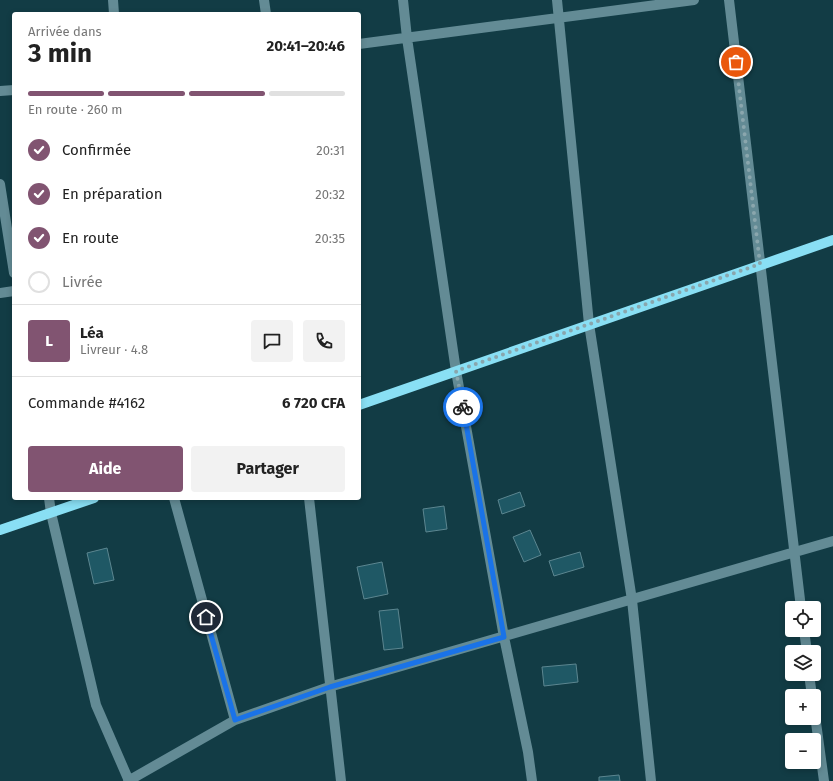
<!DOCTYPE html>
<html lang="fr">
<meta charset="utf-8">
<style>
body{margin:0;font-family:"Fira Sans",sans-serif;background:#f2f2f2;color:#222;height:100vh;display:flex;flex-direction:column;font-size:15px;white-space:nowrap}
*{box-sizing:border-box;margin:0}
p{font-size:13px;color:#767676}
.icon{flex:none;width:22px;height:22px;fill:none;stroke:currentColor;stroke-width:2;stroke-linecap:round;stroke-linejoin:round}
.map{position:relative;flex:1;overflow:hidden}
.panel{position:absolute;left:12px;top:12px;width:349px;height:488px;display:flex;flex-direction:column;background:#fff;border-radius:4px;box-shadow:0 2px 6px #0003}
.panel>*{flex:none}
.buttons{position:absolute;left:785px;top:601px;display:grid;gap:8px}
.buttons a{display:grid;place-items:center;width:36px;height:36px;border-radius:4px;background:#fff;box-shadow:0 2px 6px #0003;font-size:20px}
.pin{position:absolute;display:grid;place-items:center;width:34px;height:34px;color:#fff;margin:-17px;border:2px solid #fff;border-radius:50%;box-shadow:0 1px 4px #0007}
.courier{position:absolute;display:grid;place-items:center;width:40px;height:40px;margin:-20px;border:3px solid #1a73e8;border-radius:50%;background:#fff;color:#222;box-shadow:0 1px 5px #0007}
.head em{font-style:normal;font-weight:700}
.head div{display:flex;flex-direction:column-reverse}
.head{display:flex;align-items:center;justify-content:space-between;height:68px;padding:0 16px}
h1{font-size:26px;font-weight:700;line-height:30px}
.bar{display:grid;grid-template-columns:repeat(4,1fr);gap:6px 4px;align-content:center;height:48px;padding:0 16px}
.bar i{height:5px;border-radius:3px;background:#e0e0e0}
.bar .current{background:#815471}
.bar p{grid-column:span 4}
.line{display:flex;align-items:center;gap:10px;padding:0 16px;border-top:1px solid #e0e0e0}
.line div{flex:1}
.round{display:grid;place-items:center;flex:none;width:42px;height:42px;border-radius:4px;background:#f2f2f2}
ol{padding:0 16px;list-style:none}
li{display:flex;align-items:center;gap:12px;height:44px}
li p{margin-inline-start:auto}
li .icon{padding:4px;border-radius:50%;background:#815471;color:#fff;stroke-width:4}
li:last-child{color:#767676}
li i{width:22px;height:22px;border:2px solid #e0e0e0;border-radius:50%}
.primary-button{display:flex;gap:8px;margin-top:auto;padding:8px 16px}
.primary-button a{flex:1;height:46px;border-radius:4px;background:#815471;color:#fff;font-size:16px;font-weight:700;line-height:46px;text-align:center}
.primary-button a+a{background:#f2f2f2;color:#222}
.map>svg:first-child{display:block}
.building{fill:#1f5865;stroke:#5c8690}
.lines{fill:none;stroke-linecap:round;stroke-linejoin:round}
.minor{stroke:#638b95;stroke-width:10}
.major{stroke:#89dff4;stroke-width:10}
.done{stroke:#8aa6ad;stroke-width:4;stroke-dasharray:0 7.2}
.route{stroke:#1a73e8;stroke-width:5}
</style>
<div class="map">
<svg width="833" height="781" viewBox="0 0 833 781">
<rect width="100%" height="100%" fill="#123c45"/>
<path class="building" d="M520,492L525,506L502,514L498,500Z
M444,506L447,529L426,532L423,509Z
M530,530L541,555L524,562L513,537Z
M107,548L114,580L94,584L87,553Z
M580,552L584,567L554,576L549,561Z
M382,562L388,594L364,599L357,567Z
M398,609L403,648L384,650L379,611Z
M576,664L578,682L544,686L542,667Z
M619,775L620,781H599V777Z"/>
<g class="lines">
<path class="minor" d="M113,0L114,14
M264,0L266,14
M403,0L407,38L456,371L504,637L528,752L532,781
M557,0L589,324L632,600L651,781
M729,0L801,608
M359,44L694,0
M0,91L14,90
M0,184L14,273
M0,293L14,291
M49,498L51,513L96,705L129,781
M174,498L235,720
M309,498L341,781
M804,630L807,652
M809,674L812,696
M814,708L824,781
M128,781L235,720L329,687L833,541"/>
<path class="major" d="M359,405L833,240
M0,530L94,498"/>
</g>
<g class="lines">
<path class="done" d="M463,407L456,371L760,264L736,62"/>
<path class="route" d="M206,617L235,720L330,687L504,637L463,407"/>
</g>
</svg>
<div class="buttons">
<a><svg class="icon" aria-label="locate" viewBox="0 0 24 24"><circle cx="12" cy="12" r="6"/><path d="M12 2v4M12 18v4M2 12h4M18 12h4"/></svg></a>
<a><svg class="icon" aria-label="layers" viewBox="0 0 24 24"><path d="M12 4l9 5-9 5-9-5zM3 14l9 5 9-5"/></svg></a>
<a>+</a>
<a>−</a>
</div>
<div class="pin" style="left:736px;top:62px;background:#ea580c"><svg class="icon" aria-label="bag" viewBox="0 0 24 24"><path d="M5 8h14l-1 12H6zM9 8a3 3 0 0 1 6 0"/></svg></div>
<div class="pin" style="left:206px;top:617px;background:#1f2937"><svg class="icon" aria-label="home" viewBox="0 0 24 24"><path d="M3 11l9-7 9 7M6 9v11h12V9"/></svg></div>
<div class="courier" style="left:463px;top:407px"><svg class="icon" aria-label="bike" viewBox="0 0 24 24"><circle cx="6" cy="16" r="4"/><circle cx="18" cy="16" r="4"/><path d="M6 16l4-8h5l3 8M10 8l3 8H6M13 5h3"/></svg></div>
<section class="panel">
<div class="head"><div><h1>3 min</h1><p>Arrivée dans</p></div><em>20:41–20:46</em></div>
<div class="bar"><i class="current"></i><i class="current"></i><i class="current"></i><i></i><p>En route · 260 m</p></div>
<ol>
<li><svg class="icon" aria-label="check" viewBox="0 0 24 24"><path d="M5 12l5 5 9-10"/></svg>Confirmée<p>20:31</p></li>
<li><svg class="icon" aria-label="check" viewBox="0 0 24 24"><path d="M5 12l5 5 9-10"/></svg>En préparation<p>20:32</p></li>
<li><svg class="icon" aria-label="check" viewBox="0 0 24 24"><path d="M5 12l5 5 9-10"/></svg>En route<p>20:35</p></li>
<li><i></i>Livrée</li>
</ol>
<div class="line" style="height:72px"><b class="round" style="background:#815471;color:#fff">L</b><div><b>Léa</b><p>Livreur · 4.8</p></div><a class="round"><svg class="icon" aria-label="chat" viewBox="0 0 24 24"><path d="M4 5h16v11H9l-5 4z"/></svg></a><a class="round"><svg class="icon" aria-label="phone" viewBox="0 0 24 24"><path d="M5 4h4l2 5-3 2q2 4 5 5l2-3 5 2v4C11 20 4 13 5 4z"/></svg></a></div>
<div class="line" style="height:52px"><div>Commande #4162</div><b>6 720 CFA</b></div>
<div class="primary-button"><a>Aide</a><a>Partager</a></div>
</section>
</div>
